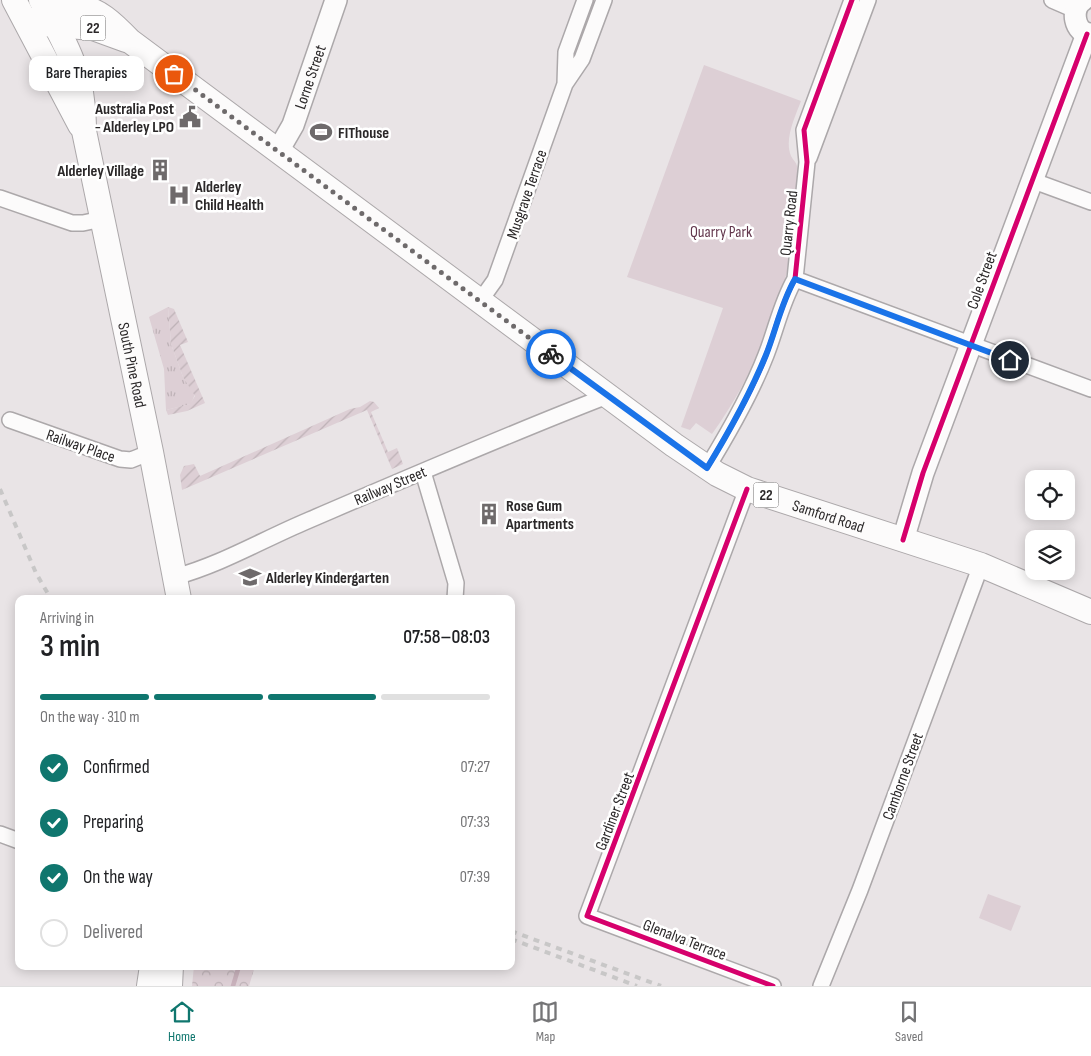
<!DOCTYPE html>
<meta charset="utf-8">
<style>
body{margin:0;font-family:"Sofia Sans Condensed",sans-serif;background:#f2f2f2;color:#202124;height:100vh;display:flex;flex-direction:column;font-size:19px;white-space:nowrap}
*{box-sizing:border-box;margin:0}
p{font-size:16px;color:#757577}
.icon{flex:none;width:28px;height:28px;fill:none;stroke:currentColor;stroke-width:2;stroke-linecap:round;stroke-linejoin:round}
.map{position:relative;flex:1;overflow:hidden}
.details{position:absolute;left:15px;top:595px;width:500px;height:375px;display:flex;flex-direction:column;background:#fff;border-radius:10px;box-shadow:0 2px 12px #0003}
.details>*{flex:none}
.controls{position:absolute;left:1025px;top:470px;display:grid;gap:10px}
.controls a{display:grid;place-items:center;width:50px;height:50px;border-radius:10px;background:#fff;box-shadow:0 2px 12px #0003;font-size:25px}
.pin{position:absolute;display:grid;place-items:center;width:42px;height:42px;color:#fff;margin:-21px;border:2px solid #fff;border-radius:50%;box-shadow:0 1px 5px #0007}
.courier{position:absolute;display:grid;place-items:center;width:50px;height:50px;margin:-25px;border:4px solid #1a73e8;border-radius:50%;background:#fff;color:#222;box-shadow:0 1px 6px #0007}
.bubble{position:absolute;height:35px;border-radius:10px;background:#fff;box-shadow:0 2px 12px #0003;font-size:16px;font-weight:600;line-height:35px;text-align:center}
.headline em{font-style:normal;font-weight:600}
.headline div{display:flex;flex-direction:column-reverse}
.headline{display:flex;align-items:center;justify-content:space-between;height:85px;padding:0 25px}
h1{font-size:32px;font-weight:600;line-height:38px}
.bar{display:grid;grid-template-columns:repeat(4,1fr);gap:8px 5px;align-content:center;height:60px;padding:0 25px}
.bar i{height:6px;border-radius:4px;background:#e0e0e0}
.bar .selected{background:#0f766e}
.bar p{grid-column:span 4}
ol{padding:0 25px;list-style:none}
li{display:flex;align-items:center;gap:15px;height:55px}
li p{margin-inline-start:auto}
li .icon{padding:5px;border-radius:50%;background:#0f766e;color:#fff;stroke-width:4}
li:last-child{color:#757577}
li i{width:28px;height:28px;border:2px solid #e0e0e0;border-radius:50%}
.tab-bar{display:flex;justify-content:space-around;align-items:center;height:70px;border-top:1px solid #e0e0e0;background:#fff;font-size:14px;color:#757577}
.tab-bar a{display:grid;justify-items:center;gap:2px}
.tab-bar .selected{color:#0f766e}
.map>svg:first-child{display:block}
.grass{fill:url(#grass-tufts)}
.forest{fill:url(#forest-crowns)}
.park{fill:#ddcfd5}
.garden{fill:url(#garden-furrows)}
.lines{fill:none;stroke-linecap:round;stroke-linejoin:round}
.stream{stroke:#c8b1bb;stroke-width:4.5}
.street-casing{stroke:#aca8aa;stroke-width:18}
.secondary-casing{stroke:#aca8aa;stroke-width:24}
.primary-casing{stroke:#aca8aa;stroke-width:26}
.street{stroke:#fcfbfb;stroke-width:15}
.secondary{stroke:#fcfbfb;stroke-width:21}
.primary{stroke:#fcfbfb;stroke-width:24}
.rail{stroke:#c8c7c7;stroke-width:4;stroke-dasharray:6 6;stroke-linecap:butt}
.cycleway-casing{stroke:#fff;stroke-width:8}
.cycleway{stroke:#d6006c;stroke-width:5}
.done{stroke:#6e6a6b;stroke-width:5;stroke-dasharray:0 9}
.route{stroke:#1a73e8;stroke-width:6}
.labels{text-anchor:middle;stroke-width:5;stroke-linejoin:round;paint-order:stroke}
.shield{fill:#fff;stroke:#6b6869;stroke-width:1}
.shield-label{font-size:15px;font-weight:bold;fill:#2b2829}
.street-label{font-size:16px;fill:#2b2829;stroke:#fff}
.poi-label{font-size:16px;font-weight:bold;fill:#2b2829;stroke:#fff;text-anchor:start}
.park-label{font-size:16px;fill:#63374d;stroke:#fff}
</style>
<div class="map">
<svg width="1091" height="986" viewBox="0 0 1091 986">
<defs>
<pattern id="grass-tufts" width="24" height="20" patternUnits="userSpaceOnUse" patternTransform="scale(1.25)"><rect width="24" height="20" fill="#ddcfd5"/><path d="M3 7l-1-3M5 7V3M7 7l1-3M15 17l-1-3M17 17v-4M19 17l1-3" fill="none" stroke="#beb2b7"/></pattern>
<pattern id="forest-crowns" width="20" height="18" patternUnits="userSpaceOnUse" patternTransform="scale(1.25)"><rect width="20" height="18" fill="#ddcfd5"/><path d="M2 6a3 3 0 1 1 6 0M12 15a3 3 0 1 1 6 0" fill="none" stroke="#beb2b7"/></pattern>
<pattern id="garden-furrows" width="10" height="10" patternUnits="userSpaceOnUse" patternTransform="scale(1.25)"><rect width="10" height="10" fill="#ddcfd5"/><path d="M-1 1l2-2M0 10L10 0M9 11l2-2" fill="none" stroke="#beb2b7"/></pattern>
</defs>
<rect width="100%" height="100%" fill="#e9e4e6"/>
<path class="grass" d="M168,307L171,344L183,377L195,394L191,404L166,410L164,369L149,317Z"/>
<path class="forest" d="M194,966H255L249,986H192Z"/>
<path class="park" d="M704,65L801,101C795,117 784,139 791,156C793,160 796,162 797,166C800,174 798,188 798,196C794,281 761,365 712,434L696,423L690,430L681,427L723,308L627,277Z
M988,894L1021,906L1011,931L979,918Z"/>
<path class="garden" d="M168,307L174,309L188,342L180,345L205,403L187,411L168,415L166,410L190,404L195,396L183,377L171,344Z
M370,401L374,402L379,408L371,412L388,452L397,448L403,464L392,469L367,410L182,490L180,475L184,466L194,464L200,476L350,409L360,407Z"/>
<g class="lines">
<path class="stream" d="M233,986L239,966"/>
<g class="street-casing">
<path id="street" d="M1052,0L1075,10
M565,84L566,52L585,0
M809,158L868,0
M1031,180L1091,202
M0,198L72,223H83L102,219
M795,279L1091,389
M480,301L495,280L565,84L582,59L604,0
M10,420L120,459L131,460L151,452
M707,468C729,432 751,394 766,355C776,330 781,303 795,279L807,162L804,130L852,0
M423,472L456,583L455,599
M747,489L587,916L773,986
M175,577C222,564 262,540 307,521C407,478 506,435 607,396
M0,834L19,841
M821,986L860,890L981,565"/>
</g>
<g class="secondary-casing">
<g id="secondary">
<path d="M1083,0C1070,8 1074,34 1091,34"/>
<path id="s1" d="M278,151L293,125L336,0"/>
<path d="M903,540L923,473L1087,34"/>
</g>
</g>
<g class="primary-casing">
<g id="primary">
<path d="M14,0L80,125"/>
<path id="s2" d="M41,0C67,44 85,78 84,131L151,452L179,599"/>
<path id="s3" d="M27,23C79,0 91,0 130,41L674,445L717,474L747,489L981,565L1091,612"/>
<path d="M44,24L93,28L126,40"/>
<path d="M149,986L152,966"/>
<path d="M170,986L171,966"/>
</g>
</g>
<use href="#street" class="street"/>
<use href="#secondary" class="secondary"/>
<use href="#primary" class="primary"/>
<path class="rail" d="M0,489L36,573L51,599
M511,931L661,986
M511,939L637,986"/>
<g class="cycleway-casing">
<path id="cycleway" d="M707,468C729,432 751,394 766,355C776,330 781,303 795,279L807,162L804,130L852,0
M747,489L587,916L773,986
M903,540L923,473L1087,34"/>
</g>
<use href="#cycleway" class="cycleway"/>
</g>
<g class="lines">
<path class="done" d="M174,74L551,354"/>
<path class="route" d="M551,354L707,468C729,432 750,394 766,355C776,330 781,303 795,279L1010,360"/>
</g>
<defs>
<g id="civic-bare" transform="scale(1.725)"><path d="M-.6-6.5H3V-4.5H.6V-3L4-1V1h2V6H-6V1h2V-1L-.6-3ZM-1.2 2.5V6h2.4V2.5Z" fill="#6e6a6b" stroke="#fff" stroke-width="2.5" paint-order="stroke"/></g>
<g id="stadium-bare" transform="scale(1.725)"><path d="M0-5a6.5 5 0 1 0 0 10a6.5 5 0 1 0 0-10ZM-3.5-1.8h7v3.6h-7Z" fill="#6e6a6b" stroke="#fff" stroke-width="2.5" paint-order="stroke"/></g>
<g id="building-bare" transform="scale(1.725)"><path d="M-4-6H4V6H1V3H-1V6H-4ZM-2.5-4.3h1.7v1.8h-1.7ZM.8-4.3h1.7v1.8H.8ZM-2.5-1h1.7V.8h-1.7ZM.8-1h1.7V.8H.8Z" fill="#6e6a6b" stroke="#fff" stroke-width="2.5" paint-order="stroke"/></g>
<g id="hospital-bare" transform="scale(1.725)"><path d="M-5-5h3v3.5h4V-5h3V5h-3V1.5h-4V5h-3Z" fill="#6e6a6b" stroke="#fff" stroke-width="2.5" paint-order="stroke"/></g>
<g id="school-bare" transform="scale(1.725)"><path d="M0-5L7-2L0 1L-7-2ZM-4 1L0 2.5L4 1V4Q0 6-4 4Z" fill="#6e6a6b" stroke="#fff" stroke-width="2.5" paint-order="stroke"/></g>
</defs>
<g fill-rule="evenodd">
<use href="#civic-bare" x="190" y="117"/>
<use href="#stadium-bare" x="321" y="132"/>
<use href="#building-bare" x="160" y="170"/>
<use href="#hospital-bare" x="179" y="195"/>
<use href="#building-bare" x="489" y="514"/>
<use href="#school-bare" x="250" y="577"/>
</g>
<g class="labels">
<g class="shield">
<rect x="80.5" y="15.5" width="25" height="25" rx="4"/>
<rect x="753.5" y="482.5" width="25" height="25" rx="4"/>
</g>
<g class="shield-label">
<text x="93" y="33">22</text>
<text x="766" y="500">22</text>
</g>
<g class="street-label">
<text dy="6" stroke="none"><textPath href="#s1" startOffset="81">Lorne Street</textPath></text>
<text transform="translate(526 194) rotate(-71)" y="6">Musgrave Terrace</text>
<text transform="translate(788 223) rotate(-84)" y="6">Quarry Road</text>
<text transform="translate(981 280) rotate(-70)" y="6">Cole Street</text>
<text dy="6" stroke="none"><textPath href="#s2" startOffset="379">South Pine Road</textPath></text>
<text transform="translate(81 445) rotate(19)" y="6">Railway Place</text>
<text transform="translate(390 485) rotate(-23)" y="6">Railway Street</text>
<text dy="6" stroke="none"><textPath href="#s3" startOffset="966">Samford Road</textPath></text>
<text transform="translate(902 776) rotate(-70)" y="6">Camborne Street</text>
<text transform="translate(614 811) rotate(-69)" y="6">Gardiner Street</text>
<text transform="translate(685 939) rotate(21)" y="6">Glenalva Terrace</text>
</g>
<g class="poi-label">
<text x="174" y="114" text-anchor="end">Australia Post<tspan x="174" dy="18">- Alderley LPO</tspan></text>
<text x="338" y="138">FIThouse</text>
<text x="144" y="176" text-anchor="end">Alderley Village</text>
<text x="195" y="192">Alderley<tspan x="195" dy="18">Child Health</tspan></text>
<text x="506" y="511">Rose Gum<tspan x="506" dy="18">Apartments</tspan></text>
<text x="266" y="583">Alderley Kindergarten</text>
</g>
<g class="park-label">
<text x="721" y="237">Quarry Park</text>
</g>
</g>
</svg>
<div class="controls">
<a><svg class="icon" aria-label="locate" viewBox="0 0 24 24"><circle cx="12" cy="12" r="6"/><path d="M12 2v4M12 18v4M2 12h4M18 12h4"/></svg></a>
<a><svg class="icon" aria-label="layers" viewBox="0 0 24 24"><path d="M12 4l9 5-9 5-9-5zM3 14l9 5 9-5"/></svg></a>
</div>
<div class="pin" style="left:174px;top:74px;background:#ea580c"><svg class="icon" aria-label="bag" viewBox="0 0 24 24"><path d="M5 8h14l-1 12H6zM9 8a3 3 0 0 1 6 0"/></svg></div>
<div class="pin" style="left:1010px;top:360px;background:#1f2937"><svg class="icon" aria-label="home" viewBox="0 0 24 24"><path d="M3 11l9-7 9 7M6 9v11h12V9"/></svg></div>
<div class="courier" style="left:551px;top:354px"><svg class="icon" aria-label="bike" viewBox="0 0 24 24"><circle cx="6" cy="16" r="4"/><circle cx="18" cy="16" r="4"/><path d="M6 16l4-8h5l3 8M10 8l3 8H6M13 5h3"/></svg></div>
<div class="bubble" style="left:29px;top:56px;width:115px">Bare Therapies</div>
<section class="details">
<div class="headline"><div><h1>3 min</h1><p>Arriving in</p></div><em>07:58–08:03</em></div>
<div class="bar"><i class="selected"></i><i class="selected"></i><i class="selected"></i><i></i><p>On the way · 310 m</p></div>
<ol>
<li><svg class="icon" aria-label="check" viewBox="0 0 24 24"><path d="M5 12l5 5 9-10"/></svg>Confirmed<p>07:27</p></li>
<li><svg class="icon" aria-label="check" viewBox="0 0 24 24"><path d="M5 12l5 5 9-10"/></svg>Preparing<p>07:33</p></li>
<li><svg class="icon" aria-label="check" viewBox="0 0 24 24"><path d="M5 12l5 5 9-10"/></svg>On the way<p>07:39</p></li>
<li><i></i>Delivered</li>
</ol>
</section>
</div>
<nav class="tab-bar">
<a class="selected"><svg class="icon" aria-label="home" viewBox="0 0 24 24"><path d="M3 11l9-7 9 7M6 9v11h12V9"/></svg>Home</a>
<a><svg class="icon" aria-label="map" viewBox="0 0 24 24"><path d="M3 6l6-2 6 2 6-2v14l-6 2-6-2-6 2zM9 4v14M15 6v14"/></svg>Map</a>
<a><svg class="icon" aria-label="saved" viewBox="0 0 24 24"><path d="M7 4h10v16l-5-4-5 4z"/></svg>Saved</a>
</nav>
